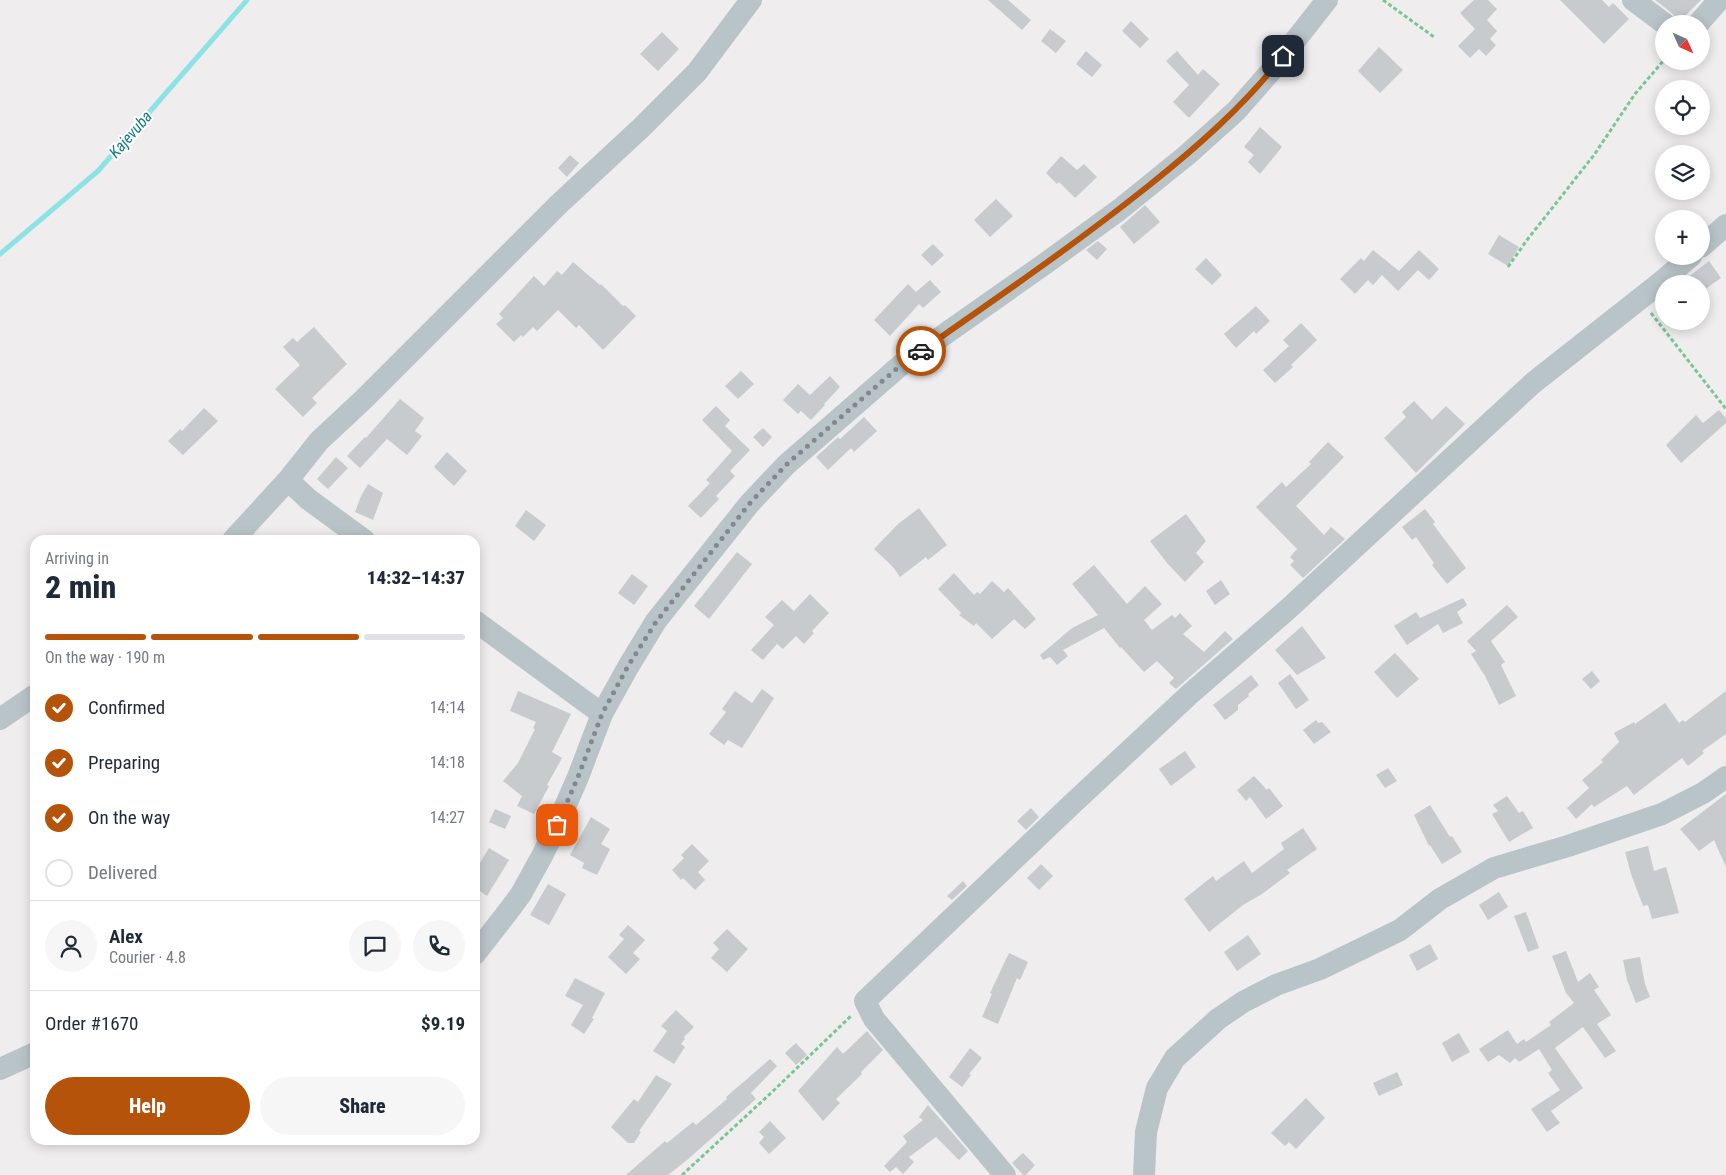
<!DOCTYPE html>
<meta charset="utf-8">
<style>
body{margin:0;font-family:"Roboto Condensed",sans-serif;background:#f6f6f7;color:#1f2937;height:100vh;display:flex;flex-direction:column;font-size:19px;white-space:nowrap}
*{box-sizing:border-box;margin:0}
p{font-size:16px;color:#747a83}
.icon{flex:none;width:28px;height:28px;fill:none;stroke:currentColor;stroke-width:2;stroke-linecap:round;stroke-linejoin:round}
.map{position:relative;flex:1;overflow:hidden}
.details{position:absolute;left:30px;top:535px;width:450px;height:610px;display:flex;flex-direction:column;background:#fff;border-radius:15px;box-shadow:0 2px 12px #0003}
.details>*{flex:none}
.needle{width:32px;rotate:135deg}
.controls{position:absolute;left:1655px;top:15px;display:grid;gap:10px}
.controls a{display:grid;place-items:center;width:55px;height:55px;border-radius:50%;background:#fff;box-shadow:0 2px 12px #0003;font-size:25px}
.pin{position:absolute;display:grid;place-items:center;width:42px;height:42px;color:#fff;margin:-21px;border-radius:10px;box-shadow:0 2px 8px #0006}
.courier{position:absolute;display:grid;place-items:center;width:50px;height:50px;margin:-25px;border:4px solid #b45309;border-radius:50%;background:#fff;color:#222;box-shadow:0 1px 6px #0007}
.headline em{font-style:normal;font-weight:800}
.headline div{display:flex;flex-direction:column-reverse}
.headline{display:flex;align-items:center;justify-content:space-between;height:85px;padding:0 15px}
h1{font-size:32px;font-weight:800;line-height:38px}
.bar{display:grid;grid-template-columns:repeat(4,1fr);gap:8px 5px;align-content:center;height:60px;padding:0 15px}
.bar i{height:6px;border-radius:4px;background:#e0e1e3}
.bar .current{background:#b45309}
.bar p{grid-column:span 4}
.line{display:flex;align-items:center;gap:12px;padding:0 15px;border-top:1px solid #e0e1e3}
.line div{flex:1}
.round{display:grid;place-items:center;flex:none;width:52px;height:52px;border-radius:26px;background:#f6f6f7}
ol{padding:0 15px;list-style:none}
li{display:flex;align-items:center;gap:15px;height:55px}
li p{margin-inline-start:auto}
li .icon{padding:5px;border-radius:50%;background:#b45309;color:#fff;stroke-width:4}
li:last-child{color:#747a83}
li i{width:28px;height:28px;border:2px solid #e0e1e3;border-radius:50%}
.cta{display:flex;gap:10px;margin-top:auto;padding:10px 15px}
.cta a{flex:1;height:58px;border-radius:30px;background:#b45309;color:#fff;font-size:20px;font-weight:800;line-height:58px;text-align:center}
.cta a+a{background:#f6f6f7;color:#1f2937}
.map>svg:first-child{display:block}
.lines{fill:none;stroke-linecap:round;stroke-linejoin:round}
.stream{stroke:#8de2e5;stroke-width:5}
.building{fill:#c7cbce}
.path{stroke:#78c692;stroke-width:3;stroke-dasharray:4 2.5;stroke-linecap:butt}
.minor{stroke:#b9c4c9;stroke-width:22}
.done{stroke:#81898d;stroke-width:5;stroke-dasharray:0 9}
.route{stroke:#b45309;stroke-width:6}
.labels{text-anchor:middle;stroke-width:4;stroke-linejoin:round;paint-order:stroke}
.water-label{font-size:16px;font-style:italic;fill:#157d80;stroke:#fff}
</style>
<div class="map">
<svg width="1726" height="1175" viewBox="0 0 1726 1175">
<rect width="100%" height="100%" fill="#efeded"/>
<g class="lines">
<path class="stream" d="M0,254L98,171L247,0"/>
</g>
<path class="building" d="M988,0H1008L1031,20L1022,30Z
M1474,0H1488L1497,9L1487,20L1497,31L1490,39L1496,45L1486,56L1479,49L1470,58L1458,46L1475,29L1460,13Z
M1560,0H1602L1609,7L1613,3L1629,19L1604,44Z
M1655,0H1701L1678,23L1673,14Z
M1131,21L1149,39L1140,48L1122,31Z
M1050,29L1066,41L1056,53L1041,41Z
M662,32L679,49L658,71L640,54Z
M1379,47L1403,70L1380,93L1358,71Z
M1086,51L1102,65L1092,77L1076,64Z
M1177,51L1198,75L1203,69L1220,84L1189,118L1173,102L1189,85L1166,61Z
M1260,127L1282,147L1260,174L1248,162L1254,155L1244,147Z
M570,155L579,163L567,177L558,168Z
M1061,156L1077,170L1084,164L1097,177L1075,198L1059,182L1057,184L1046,173Z
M996,199L1013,216L990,237L974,220Z
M1145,205L1160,222L1134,244L1120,227Z
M1499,235L1519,247L1508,266L1488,254Z
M1098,241L1107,249L1097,260L1086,250Z
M933,244L944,255L932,266L921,255Z
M1373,250L1399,271L1419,250L1439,269L1429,280L1418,270L1398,291L1382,275L1373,285L1368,280L1355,294L1340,279L1361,258L1364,261Z
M1206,258L1222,275L1212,285L1195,269Z
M1709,261L1721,278L1701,292V284H1679Z
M573,262L600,285L601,284L623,306L625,305L636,316L603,350L579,325L576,328L558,310L537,331L533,327L523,337L521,335L514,342L496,324L503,318L499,314L534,276L544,286L557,271L562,275Z
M930,280L941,292L923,308L919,304L890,336L874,320L908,284L916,292Z
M1256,306L1270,321L1256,334L1254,331L1236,348L1224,334Z
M1301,323L1317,340L1291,365L1293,367L1275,383L1263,370L1289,346L1283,340Z
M314,327L347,364L312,398L317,403L303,417L275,389L300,365L283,347L293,338L297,342Z
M741,371L754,384L738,399L725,386Z
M830,376L840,387L824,404L825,405L811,420L801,411L798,414L783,400L798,384L810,395Z
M400,399L424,418L415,431L422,436L407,455L387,439L360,468L347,456L365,437L366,438Z
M1414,401L1432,420L1446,406L1465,424L1416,473L1384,438L1406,417L1402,412Z
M716,406L730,420L725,426L750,450L730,471L735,476L716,496L719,499L701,518L688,506L710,483L706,480L732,451L702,420Z
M204,408L218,421L183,455L168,441L180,429L182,431Z
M1719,410L1726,418V423L1681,463L1666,445L1696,415L1703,423Z
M864,417L877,431L854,452L851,448L828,470L816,457L838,437L840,439Z
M763,428L772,437L763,447L753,437Z
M1328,442L1344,457L1296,506L1324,535L1331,527L1345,539L1303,578L1290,565L1294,561L1290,557L1297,549L1256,507L1282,482L1286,487L1311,464L1309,462Z
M447,452L467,471L454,486L434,467Z
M336,457L348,468L328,489L317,479Z
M368,484L383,493L373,520L355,512L361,496Z
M919,508L947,545L928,560L926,557L900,577L893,567L874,549L898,524Z
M1425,509L1435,522L1433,524L1466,568L1447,584L1432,565L1434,563L1416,537L1412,540L1402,527Z
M526,510L546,525L534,541L515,526Z
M1186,514L1206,541L1196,553L1204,562L1185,582L1167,563L1150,541Z
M737,552L752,564L709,619L694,606Z
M1094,565L1127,604L1145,586L1162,604L1144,620L1152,630L1172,615L1175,618L1180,613L1192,626L1183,634L1204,652L1225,631L1233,639L1176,689L1169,683L1174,678L1157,661L1144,672L1121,647L1120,648L1104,628L1063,650L1068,656L1057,665L1050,657L1043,660L1040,655L1045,651L1072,628L1098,615L1072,584Z
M954,573L974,595L977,592L980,594L992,581L1004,592L1008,588L1036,619L1025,629L1014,619L1013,620L992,639L976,623L974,626L959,615L961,613L938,589Z
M632,574L648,586L634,605L618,593Z
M1221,580L1230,594L1215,605L1206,591Z
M810,594L829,613L812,631L814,633L804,644L796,636L783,649L777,644L763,660L751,650L774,625L765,617L782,600L794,611Z
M1463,598L1467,605L1457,612L1463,623L1443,633L1438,624L1407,645L1394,626L1416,612L1420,618Z
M1507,605L1518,617L1491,641L1505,662L1501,665L1516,696L1499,705L1485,676L1471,654L1476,651L1467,641Z
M1302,626L1326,658L1297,675L1275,650Z
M1395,653L1419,679L1397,698L1374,672Z
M1592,671L1600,681L1591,689L1582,679Z
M1290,674L1309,700L1296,709L1278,683Z
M1251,675L1259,685L1248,694L1249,696L1238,705V710L1225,720L1213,705Z
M762,689L774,698L742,748L728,740L724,745L709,734L726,712L722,709L735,691L752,703Z
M518,691L571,714L552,752L562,758L547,785L549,786L534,814L517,806L522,796L503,781L518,763L535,729L533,728L536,722L510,711Z
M1726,691V734L1702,751L1704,753L1688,766L1682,758L1634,795L1627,786L1594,807L1592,804L1576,819L1567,808L1589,788L1582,780L1603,762L1601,760L1619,742L1614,733L1634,722L1635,724L1665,703L1679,723L1683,720L1685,722Z
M1316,720L1318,723L1322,722L1331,732L1314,744L1303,730Z
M1185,751L1196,767L1171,786L1159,769Z
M1388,768L1397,781L1385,788L1376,775Z
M1254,776L1267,790L1269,788L1283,806L1266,819L1250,797L1246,801L1237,790Z
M1726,794V867L1714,840L1699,851L1680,829Z
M1507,796L1519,813L1523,811L1533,828L1509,842L1492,814L1498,811L1493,805Z
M1430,805L1450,837L1452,836L1462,852L1442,864L1430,845L1429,846L1414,815Z
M1031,808L1039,817L1026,830L1017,821Z
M495,809L511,816L505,829L489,822Z
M591,817L610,829L601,844L610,849L597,875L582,868L584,863L570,855Z
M1303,828L1317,849L1287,870L1290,873L1262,894L1243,905L1209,932L1184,899L1213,876L1216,881L1244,861L1252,873L1284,849L1281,843Z
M692,844L709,861L698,872L705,880L695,890L683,878L681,880L672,870L684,858L681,855Z
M1648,846L1654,871L1666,867L1679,913L1652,919L1648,905L1643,906L1631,874L1625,852Z
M489,848L509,860L487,896L475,888V871Z
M1041,864L1053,876L1039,890L1027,878Z
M963,881L967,886L952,900L947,896Z
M548,884L566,894L549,925L530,915Z
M1499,892L1508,907L1488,920L1479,905Z
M1526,912L1539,948L1528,952L1514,916Z
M628,925L645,940L633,953L640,959L626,974L608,957L624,939L619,935Z
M727,929L748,949L727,972L711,958L719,949L713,943Z
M1248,935L1261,954L1237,971L1224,952Z
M1430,944L1438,959L1417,971L1409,955Z
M1566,951L1578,982L1590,973L1599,987L1594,990L1611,1015L1597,1024L1616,1051L1605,1058L1583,1027L1555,1048L1583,1088L1551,1111L1560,1123L1547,1132L1531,1109L1560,1090L1548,1073L1552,1070L1539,1049L1519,1062L1515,1058L1510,1063L1499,1055L1488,1062L1479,1049L1508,1030L1517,1044L1524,1039L1526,1042L1551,1025L1549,1022L1574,1003L1566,993L1552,956Z
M1009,953L1028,962L1020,980L1017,978L998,1024L982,1017L992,994L990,993Z
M1640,957L1645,984L1650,997L1636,1003L1627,980L1623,960Z
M575,978L605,993L592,1018L594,1019L584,1034L571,1025L583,1005L565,996Z
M676,1010L694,1027L684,1037L685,1039L681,1044L685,1047L674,1064L653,1051L667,1031L661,1026Z
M867,1031L883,1050L861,1072L862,1074L836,1099L840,1103L823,1121L798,1091L837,1047L843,1054Z
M1459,1033L1470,1052L1452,1062L1442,1043Z
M796,1043L807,1055L796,1065L785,1053Z
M970,1048L982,1058L969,1074L971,1075L962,1087L949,1077Z
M770,1059L777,1066L751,1093L756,1099L687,1160L668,1175H626L665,1141L667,1143L693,1122L696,1125L727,1099L726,1097Z
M1397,1072L1403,1085L1379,1096L1373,1083Z
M656,1075L672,1084L639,1131L641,1132L634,1143H628L611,1127L634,1099L638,1102Z
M1306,1098L1325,1118L1296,1149L1289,1142L1285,1146L1271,1133Z
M928,1105L968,1151L959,1160L936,1137L909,1157L914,1162L903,1174L896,1167L890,1172L884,1166L907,1142L903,1136L923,1120L919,1117Z
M770,1121L786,1138L769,1154L759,1143L764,1137L759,1132Z
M1023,1153L1035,1165L1026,1175H1023L1012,1163Z"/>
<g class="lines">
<path class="path" d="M1383,0L1434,37
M1508,267L1527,240L1594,155L1635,94L1664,60
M1651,313L1726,409
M682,1175L771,1093L851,1016"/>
<path class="minor" d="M1633,0L1665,24
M1698,24L1719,0
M1701,247L1726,225
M233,540L288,480
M364,540L308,499L288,480L319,441L364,399L559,204L642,127L697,72L751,0
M475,621L602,714
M0,719L35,695
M475,954L510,909L521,894L542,856L557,825L578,777L602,714L628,667L656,621L750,503L787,464L901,365L1046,263L1119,210L1187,155L1236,111L1272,70L1327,0
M0,1069L35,1053
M1005,1175L874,1019L865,1001L1070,806L1190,694L1287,610L1533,383L1660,283L1691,256
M1144,1175L1146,1132L1157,1088L1175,1058L1218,1019L1243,1002L1276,985L1320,969L1400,930L1440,899L1494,868L1568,846L1662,814L1703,793L1726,777"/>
</g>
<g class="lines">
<path class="done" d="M557,825L578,777L602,714L628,666L656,622L750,503L787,464L872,390L901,365L921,351"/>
<path class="route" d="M921,351C997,298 1074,245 1147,187C1197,147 1244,106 1283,56"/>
</g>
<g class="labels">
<g class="water-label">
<text transform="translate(130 134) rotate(-49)" y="6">Kajevuba</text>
</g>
</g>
</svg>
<div class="controls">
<a><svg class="needle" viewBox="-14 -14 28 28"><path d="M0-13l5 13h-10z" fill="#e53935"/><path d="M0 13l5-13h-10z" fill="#747a83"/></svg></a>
<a><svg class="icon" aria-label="locate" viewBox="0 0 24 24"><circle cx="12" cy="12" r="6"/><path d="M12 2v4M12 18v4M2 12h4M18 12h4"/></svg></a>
<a><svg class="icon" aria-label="layers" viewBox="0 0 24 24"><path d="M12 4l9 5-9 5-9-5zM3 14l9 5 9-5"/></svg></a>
<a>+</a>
<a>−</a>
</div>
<div class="pin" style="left:557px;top:825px;background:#ea580c"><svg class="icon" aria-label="bag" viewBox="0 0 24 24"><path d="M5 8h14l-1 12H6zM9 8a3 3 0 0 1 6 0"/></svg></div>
<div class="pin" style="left:1283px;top:56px;background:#1f2937"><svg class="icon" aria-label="home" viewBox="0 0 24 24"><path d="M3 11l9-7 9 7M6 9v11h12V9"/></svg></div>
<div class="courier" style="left:921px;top:351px"><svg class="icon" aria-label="car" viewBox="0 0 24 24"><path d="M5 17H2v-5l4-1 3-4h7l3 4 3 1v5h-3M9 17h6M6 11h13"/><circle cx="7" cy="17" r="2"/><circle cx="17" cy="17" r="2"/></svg></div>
<section class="details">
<div class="headline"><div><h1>2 min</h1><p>Arriving in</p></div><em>14:32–14:37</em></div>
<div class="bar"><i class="current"></i><i class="current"></i><i class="current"></i><i></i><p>On the way · 190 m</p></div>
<ol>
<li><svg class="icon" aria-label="check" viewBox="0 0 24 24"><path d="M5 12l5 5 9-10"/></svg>Confirmed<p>14:14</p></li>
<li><svg class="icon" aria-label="check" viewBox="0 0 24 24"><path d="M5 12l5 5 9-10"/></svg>Preparing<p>14:18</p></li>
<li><svg class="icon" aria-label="check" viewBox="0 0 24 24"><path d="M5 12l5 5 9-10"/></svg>On the way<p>14:27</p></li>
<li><i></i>Delivered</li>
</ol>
<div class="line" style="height:90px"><a class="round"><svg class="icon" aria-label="person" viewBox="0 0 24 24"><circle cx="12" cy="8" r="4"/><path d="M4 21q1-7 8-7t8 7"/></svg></a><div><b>Alex</b><p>Courier · 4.8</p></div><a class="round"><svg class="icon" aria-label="chat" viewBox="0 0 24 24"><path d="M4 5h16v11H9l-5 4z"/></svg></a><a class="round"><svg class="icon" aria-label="phone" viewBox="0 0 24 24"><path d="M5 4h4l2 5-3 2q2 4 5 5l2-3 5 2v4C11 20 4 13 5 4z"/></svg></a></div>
<div class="line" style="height:65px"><div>Order #1670</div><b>$9.19</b></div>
<div class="cta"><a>Help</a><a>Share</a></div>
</section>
</div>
